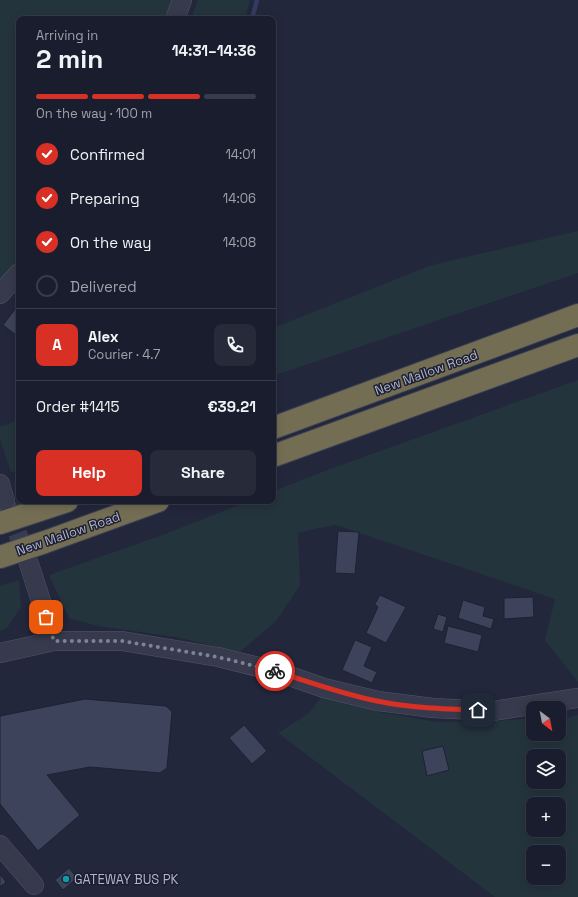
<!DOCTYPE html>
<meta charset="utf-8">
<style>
body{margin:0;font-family:"Space Grotesk",sans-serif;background:#272a39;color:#f1f3f6;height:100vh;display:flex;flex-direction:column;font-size:15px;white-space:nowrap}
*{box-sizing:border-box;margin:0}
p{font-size:13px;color:#9fa2aa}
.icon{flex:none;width:22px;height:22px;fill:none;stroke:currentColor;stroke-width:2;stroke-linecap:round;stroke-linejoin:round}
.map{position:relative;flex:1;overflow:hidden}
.side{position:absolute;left:16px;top:16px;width:260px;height:488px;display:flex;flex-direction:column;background:#1a1d2d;border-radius:8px;box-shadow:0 2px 10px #0003,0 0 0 1px #383b49}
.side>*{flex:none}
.needle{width:26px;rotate:148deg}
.buttons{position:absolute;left:526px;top:701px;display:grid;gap:8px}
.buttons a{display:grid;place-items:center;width:40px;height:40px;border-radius:8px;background:#1a1d2d;box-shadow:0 2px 10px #0003,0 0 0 1px #383b49;font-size:20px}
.pin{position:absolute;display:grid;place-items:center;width:34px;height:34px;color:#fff;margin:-17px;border-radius:8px;box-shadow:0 2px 6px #0006}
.courier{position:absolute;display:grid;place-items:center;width:40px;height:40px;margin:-20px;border:3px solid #d93025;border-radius:50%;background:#fff;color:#222;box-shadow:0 1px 5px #0007}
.head em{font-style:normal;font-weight:800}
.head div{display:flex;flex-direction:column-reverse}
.head{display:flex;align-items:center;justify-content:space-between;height:68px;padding:0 20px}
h1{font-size:26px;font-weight:800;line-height:30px}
.bar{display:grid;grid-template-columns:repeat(4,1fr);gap:6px 4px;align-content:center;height:48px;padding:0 20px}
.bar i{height:5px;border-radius:3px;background:#383b49}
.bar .active{background:#d93025}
.bar p{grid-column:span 4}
.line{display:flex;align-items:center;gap:10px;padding:0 20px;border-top:1px solid #383b49}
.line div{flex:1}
.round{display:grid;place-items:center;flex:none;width:42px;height:42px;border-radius:8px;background:#272a39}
ol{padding:0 20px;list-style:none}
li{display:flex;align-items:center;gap:12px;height:44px}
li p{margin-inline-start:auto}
li .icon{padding:4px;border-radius:50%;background:#d93025;color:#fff;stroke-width:4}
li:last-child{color:#9fa2aa}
li i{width:22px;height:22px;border:2px solid #383b49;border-radius:50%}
.cta{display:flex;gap:8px;margin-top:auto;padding:8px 20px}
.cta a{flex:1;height:46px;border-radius:8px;background:#d93025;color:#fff;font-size:16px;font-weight:800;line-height:46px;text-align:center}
.cta a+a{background:#272a39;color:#f1f3f6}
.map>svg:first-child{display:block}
.green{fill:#24343d;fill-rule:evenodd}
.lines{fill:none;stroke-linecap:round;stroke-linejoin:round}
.stream{stroke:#343b62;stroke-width:4.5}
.building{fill:#3e435c;stroke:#1d2133}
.minor-tunnel{stroke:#383c51;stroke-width:19;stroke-dasharray:19 10;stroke-linecap:butt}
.minor-casing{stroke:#515567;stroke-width:20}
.highway-casing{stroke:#3e4254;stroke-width:24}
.minor{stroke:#363a4c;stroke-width:19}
.highway{stroke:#736e53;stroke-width:22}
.done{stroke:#808397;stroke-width:4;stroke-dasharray:0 7.2}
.route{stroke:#d93025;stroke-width:5}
.culture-dot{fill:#0f9aa8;stroke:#1b1f31;stroke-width:1.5}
.labels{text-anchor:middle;stroke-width:3;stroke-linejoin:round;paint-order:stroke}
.street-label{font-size:13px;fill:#b2b5c8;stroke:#1b1f31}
.poi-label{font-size:13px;fill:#b2b5c8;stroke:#1b1f31;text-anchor:start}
</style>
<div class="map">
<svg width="578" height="897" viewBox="0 0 578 897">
<rect width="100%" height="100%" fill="#22273c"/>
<path class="green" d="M0,0H171L164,19H19V266L0,283Z
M198,0H250L245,19H191Z
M578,231V273L273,376V328L432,265Z
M578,380V682L545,640L555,599L336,525L314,529L298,533L300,585L277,620L240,652L176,637L98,626L69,618L49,575L165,534L249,501H273V491L330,469Z
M19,420V471L11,472L0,439V427Z
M19,580L21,607L7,628L0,631V586Z
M323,695H331L379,712L437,722H488L533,718V734H559V720L578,715V897H495L278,733L309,713ZM533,756H559V782H533ZM533,804H559V830H533ZM533,852H559V878H533Z"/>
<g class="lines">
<path class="stream" d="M252,19L257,0"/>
</g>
<path class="building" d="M19,304V332L16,335L3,325Z
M338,531L359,532L355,574L335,573Z
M380,595L406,607L386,643L366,633L378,607L375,604Z
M533,597L534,617L504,619V598Z
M463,600L485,607L483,616L494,619L491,629L458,618Z
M438,614L447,617L443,632L433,629Z
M448,626L482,635L478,652L444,643Z
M355,640L372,647L364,666L377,672L372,683L342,670Z
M85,699L166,706L172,712L167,768L160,773L90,767L47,775L80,815L38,851L0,804V716Z
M244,725L267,751L252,764L229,738Z
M443,746L449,770L427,776L422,751Z
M69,868L77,878L63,890L55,880Z
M0,874L6,882L0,887Z"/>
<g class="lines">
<path class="minor-tunnel" d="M7,506L29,563"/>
<g class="minor-casing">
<path id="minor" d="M175,19L182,0
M0,294L19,273
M0,484L5,501
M29,564L54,641
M0,653L54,641H122L218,657L275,671L324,688L378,701L433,708L493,711L578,698
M0,845L34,885"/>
</g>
<g class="highway-casing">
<path id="highway" d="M273,428L578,315
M273,456L578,345
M0,523L67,501
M0,557L45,542L158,501"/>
</g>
<use href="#minor" class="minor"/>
<use href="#highway" class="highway"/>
</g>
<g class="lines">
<path class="done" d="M46,617L54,641H122L218,657L275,671"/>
<path class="route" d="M275,671C309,682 342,694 377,701C410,708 444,709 478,710"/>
</g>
<circle class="culture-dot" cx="66" cy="879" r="4"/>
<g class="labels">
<g class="street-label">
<text transform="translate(426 372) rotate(-20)" y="5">New Mallow Road</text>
<text transform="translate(68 533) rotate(-19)" y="5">New Mallow Road</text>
</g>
<g class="poi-label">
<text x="74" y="884">GATEWAY BUS PK</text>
</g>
</g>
</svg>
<div class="buttons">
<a><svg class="needle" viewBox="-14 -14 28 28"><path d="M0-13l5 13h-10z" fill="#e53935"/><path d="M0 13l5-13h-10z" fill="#9fa2aa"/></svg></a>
<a><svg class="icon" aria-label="layers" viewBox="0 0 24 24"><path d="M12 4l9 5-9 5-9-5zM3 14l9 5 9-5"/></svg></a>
<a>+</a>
<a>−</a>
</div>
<div class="pin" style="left:46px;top:617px;background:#ea580c"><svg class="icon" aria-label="bag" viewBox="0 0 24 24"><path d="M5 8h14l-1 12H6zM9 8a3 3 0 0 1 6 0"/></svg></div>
<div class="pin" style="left:478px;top:710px;background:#1f2937"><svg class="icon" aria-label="home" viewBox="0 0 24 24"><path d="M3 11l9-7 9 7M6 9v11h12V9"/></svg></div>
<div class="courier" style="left:275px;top:671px"><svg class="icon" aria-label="bike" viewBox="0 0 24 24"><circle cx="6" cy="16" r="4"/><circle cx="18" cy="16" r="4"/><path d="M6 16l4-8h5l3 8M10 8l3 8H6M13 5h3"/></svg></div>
<section class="side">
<div class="head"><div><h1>2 min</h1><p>Arriving in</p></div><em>14:31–14:36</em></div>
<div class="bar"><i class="active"></i><i class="active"></i><i class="active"></i><i></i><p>On the way · 100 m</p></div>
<ol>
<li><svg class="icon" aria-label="check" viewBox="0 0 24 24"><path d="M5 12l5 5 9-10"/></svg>Confirmed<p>14:01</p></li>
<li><svg class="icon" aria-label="check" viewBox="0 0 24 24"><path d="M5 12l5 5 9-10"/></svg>Preparing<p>14:06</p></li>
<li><svg class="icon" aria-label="check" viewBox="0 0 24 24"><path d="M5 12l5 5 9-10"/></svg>On the way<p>14:08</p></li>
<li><i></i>Delivered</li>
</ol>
<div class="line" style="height:72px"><b class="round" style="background:#d93025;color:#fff">A</b><div><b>Alex</b><p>Courier · 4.7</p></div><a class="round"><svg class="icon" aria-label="phone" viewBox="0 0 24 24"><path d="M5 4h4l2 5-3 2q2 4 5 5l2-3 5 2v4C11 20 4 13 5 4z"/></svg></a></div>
<div class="line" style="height:52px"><div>Order #1415</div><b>€39.21</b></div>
<div class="cta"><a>Help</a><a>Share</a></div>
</section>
</div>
